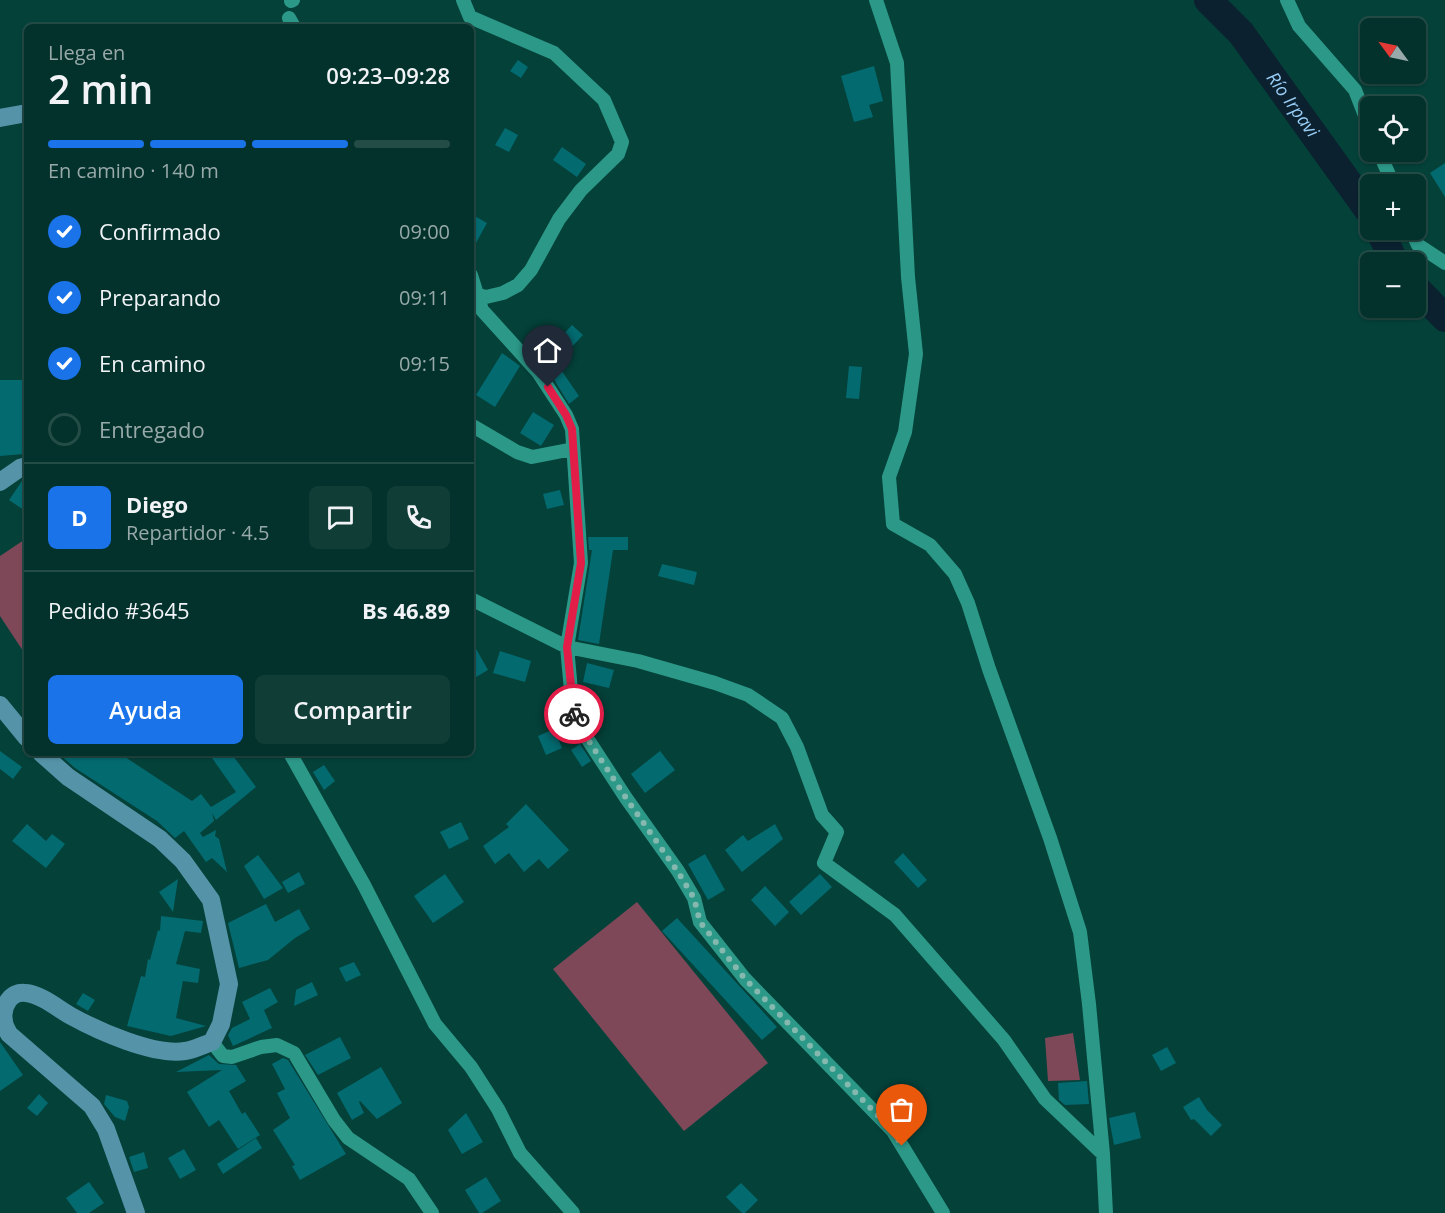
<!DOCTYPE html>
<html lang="es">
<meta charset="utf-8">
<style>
body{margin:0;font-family:"Open Sans",sans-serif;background:#113d37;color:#f1f3f6;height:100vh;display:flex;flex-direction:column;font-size:22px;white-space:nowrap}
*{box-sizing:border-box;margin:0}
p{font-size:20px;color:#97a9a9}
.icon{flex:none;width:33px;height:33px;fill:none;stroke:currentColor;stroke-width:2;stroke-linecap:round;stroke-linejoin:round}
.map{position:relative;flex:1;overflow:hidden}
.panel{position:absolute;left:24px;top:24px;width:450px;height:732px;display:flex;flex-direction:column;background:#03312b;border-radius:9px;box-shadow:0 2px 4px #0004,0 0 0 2px #244c47}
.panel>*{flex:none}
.needle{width:39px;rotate:303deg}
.controls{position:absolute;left:1360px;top:18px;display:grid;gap:12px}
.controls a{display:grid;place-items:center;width:66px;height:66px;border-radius:9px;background:#03312b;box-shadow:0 2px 4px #0004,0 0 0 2px #244c47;font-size:30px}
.pin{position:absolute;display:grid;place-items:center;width:51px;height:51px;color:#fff;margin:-62px -26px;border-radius:50% 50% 50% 0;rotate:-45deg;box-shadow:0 0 6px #0007}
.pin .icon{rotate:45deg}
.courier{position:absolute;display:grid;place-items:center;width:60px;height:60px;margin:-30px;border:4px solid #e11d48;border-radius:50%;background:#fff;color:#222;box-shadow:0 2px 8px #0007}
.overview em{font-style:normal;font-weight:600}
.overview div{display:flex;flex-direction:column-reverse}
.overview{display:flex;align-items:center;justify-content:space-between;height:102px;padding:0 24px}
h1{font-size:39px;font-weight:600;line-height:45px}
.bar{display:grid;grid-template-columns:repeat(4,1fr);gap:9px 6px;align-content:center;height:72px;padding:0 24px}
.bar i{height:8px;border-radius:4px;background:#244c47}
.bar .on{background:#1a73e8}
.bar p{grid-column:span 4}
.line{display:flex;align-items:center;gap:15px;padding:0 24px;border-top:2px solid #244c47}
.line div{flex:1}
.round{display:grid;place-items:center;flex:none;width:63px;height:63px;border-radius:9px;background:#113d37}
ol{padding:0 24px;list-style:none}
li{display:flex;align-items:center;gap:18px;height:66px}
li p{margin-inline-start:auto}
li .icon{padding:6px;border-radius:50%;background:#1a73e8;color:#fff;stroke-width:4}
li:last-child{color:#97a9a9}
li i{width:33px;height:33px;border:3px solid #244c47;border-radius:50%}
.button{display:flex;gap:12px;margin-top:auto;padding:12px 24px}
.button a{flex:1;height:69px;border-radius:9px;background:#1a73e8;color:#fff;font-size:24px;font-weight:600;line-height:69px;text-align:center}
.button a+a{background:#113d37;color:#f1f3f6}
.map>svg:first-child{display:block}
.green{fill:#7f4859}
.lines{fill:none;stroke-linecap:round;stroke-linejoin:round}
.river{stroke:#0b2130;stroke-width:28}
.building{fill:#036a70}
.street{stroke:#2c9888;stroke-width:14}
.secondary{stroke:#5593a8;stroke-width:18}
.done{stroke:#85b9af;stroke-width:6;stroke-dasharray:0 10.8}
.route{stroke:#e11d48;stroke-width:8}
.labels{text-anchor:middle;stroke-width:5;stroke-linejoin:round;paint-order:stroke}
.water-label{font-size:18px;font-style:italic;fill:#99cef6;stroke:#032520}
</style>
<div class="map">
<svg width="1445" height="1213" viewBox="0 0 1445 1213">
<rect width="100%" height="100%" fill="#044139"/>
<path class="green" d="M27,538V657L0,616V556Z
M637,902L768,1063L684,1131L553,969Z
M1073,1033L1080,1080L1048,1081L1045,1038Z"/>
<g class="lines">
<g class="river">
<path id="s1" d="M1208,0L1241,33L1371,214"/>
<path d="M1379,230L1395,262"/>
<path d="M1416,288L1445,318"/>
</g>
</g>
<path class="building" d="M518,60L528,67L521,78L510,71Z
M874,66L883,101L869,105L873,117L854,122L841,76Z
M505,128L518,135L509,152L495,145Z
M562,147L586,164L577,177L553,160Z
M1445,163V197L1430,173Z
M471,214L487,223L471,252Z
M572,325L583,335L551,369L531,349L540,339L550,349Z
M502,353L520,366L495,407L476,395Z
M849,366L862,367L859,399L846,398Z
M559,367L579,396L569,404L550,373Z
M0,380H27V448H24V454L0,456Z
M533,412L554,425L541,446L520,433Z
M27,478V512L9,500L22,481Z
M560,490L564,505L547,509L543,494Z
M588,537H628V550H613L599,644L578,640L592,550H589Z
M662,564L697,572L694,585L658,576Z
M471,640L488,670L471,680Z
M500,651L531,661L525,682L493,673Z
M587,663L614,670L609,688L583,682Z
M554,729L562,748L546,755L538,736Z
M580,744L591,761L582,767L571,750Z
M0,751L22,767L13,779L0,769Z
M660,751L675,770L645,793L631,774Z
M58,753H127L125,757L192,801L201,794L211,807L236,792L212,758L219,753H231L256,787L216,820L212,813L214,821L200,833L203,837L216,830L215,836L219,839L227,872L212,858L206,862L184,831L175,838L157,821L75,768Z
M324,765L335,781L324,790L313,772Z
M526,804L569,850L548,869L539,859L524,872L509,853L495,864L483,846L509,827L506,824Z
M461,822L469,839L449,849L440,832Z
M27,824L46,841L52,834L65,844L46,868L12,841Z
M775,824L783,839L742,872L725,850L743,835L748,841Z
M903,853L927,880L918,888L894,862Z
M705,854L725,890L708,900L688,864Z
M258,855L283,888L264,899L244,866Z
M299,872L305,884L288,893L282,882Z
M445,874L464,902L433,923L414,896Z
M820,874L832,887L801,915L789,902Z
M178,879L173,912L159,892Z
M765,886L789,912L775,926L751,900Z
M266,904L275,922L299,909L310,929L295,938L268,960L239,968L228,923Z
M161,916L203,921L201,933L185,931L176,964L200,969L198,983L183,981L176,1018L206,1026L171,1036L127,1026L141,976L145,977L148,959L150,960L158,930L160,931Z
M677,918L777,1027L762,1040L662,931Z
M354,962L361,975L346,982L339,968Z
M312,982L318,995L294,1006L296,990Z
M270,988L278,1002L264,1010L272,1028L233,1046L228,1035L232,1028L250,1019L242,1002Z
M83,993L95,1000L88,1011L76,1004Z
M340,1037L351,1058L318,1075L305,1055Z
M0,1042L23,1075L0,1091Z
M1167,1047L1176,1063L1161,1071L1152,1055Z
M209,1055L219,1064L236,1065L246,1081L229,1091L242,1114L245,1112L260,1135L238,1149L219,1120L209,1127L187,1092L222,1070L176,1072Z
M283,1058L288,1060L346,1154L300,1180L292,1166L295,1165L273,1130L290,1118L277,1093L285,1089L272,1064Z
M381,1067L402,1103L377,1119L360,1101L359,1102L364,1113L352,1120L337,1093Z
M1087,1081L1089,1104L1065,1105L1059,1100L1058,1083Z
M39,1094L48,1103L37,1116L27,1108Z
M106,1095L127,1101L129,1107L125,1121L115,1117L104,1104Z
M1199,1097L1207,1110L1222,1125L1211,1136L1194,1119L1191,1120L1183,1107Z
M1135,1112L1141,1138L1114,1145L1109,1118Z
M466,1113L483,1142L462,1154L448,1130Z
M256,1138L262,1148L223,1174L217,1164Z
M184,1149L196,1170L180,1179L168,1158Z
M144,1152L148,1168L134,1172L129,1157Z
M486,1177L501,1201L482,1213H479L465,1190Z
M89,1182L104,1203L89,1213H77L66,1198Z
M741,1183L758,1200L745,1213H742L726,1197Z"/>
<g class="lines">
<path class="street" d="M463,0L470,17L554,53L604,100L622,142L618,154L581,190L559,219L531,270L518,285L503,293L486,297L471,293
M876,0L897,63L908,277L916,354L905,432L889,477L893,524L930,545L955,574L968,603L989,669L1050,838L1080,932L1089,1004L1103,1154L1106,1213
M1287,0L1299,26L1355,90L1371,131
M291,1L293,0
M289,18L294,27
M1379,152L1393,184
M1411,230L1418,245L1445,263
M471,275L482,310L538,372L566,415L572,429L581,563L567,647L638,661L715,683L748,695L782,718L797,747L822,815L837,832L824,863L895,915L1004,1040L1045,1099L1103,1154
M471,425L517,452L532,457L573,449
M471,599L567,647L573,712L583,732L626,798L678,871L694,898L700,922L745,979L893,1131L943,1213
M290,753L364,885L435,1024L471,1067L498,1109L520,1153L573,1213
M212,1042L223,1056L232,1057L261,1047L277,1045L294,1053L334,1120L348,1138L409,1179L432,1213"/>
<path class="secondary" d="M0,118L27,113
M0,482L20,468L27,466
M0,705L27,738
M41,753L68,777L160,839L183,861L211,900L229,984L221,1024L212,1042C203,1045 194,1050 185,1051C154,1056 98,1031 71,1016C57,1008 42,995 26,993C11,990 1,1007 4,1021C4,1025 7,1030 9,1034L92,1106L106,1129L136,1213"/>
</g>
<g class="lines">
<path class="done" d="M574,714L583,732L626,798L678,872L694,898L700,922L745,979L893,1131L902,1146"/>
<path class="route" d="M548,387L566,415L572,429L581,563L567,647L574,714"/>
</g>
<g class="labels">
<g class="water-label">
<text dy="6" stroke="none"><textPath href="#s1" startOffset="135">Río Irpavi</textPath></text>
</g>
</g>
</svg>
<div class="controls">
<a><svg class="needle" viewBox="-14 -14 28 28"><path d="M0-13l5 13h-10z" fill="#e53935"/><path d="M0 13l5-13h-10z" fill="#97a9a9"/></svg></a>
<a><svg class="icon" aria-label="locate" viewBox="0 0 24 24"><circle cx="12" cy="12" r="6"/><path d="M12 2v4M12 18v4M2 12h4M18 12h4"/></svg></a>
<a>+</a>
<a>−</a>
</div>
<div class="pin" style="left:902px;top:1146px;background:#ea580c"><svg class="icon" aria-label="bag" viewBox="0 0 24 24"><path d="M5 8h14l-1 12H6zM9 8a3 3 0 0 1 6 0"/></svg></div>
<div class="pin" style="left:548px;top:387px;background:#1f2937"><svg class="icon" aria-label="home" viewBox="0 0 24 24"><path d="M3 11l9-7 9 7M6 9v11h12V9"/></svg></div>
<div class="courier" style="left:574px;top:714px"><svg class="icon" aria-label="bike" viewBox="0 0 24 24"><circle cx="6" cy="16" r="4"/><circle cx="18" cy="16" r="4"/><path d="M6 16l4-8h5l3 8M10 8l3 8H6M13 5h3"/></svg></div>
<section class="panel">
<div class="overview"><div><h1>2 min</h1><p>Llega en</p></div><em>09:23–09:28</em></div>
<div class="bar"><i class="on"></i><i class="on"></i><i class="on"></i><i></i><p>En camino · 140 m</p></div>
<ol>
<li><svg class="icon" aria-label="check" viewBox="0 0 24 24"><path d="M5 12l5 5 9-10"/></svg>Confirmado<p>09:00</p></li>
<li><svg class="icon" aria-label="check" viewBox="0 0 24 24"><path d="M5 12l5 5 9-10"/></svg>Preparando<p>09:11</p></li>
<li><svg class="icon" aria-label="check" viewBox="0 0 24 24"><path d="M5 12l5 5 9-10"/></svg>En camino<p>09:15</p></li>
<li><i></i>Entregado</li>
</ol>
<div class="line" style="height:108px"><b class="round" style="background:#1a73e8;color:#fff">D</b><div><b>Diego</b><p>Repartidor · 4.5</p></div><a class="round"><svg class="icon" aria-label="chat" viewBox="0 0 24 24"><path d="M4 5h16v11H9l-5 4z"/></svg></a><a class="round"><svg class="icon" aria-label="phone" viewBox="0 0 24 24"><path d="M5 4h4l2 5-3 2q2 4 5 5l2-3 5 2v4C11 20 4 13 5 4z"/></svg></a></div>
<div class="line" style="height:78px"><div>Pedido #3645</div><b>Bs 46.89</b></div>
<div class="button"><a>Ayuda</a><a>Compartir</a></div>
</section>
</div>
